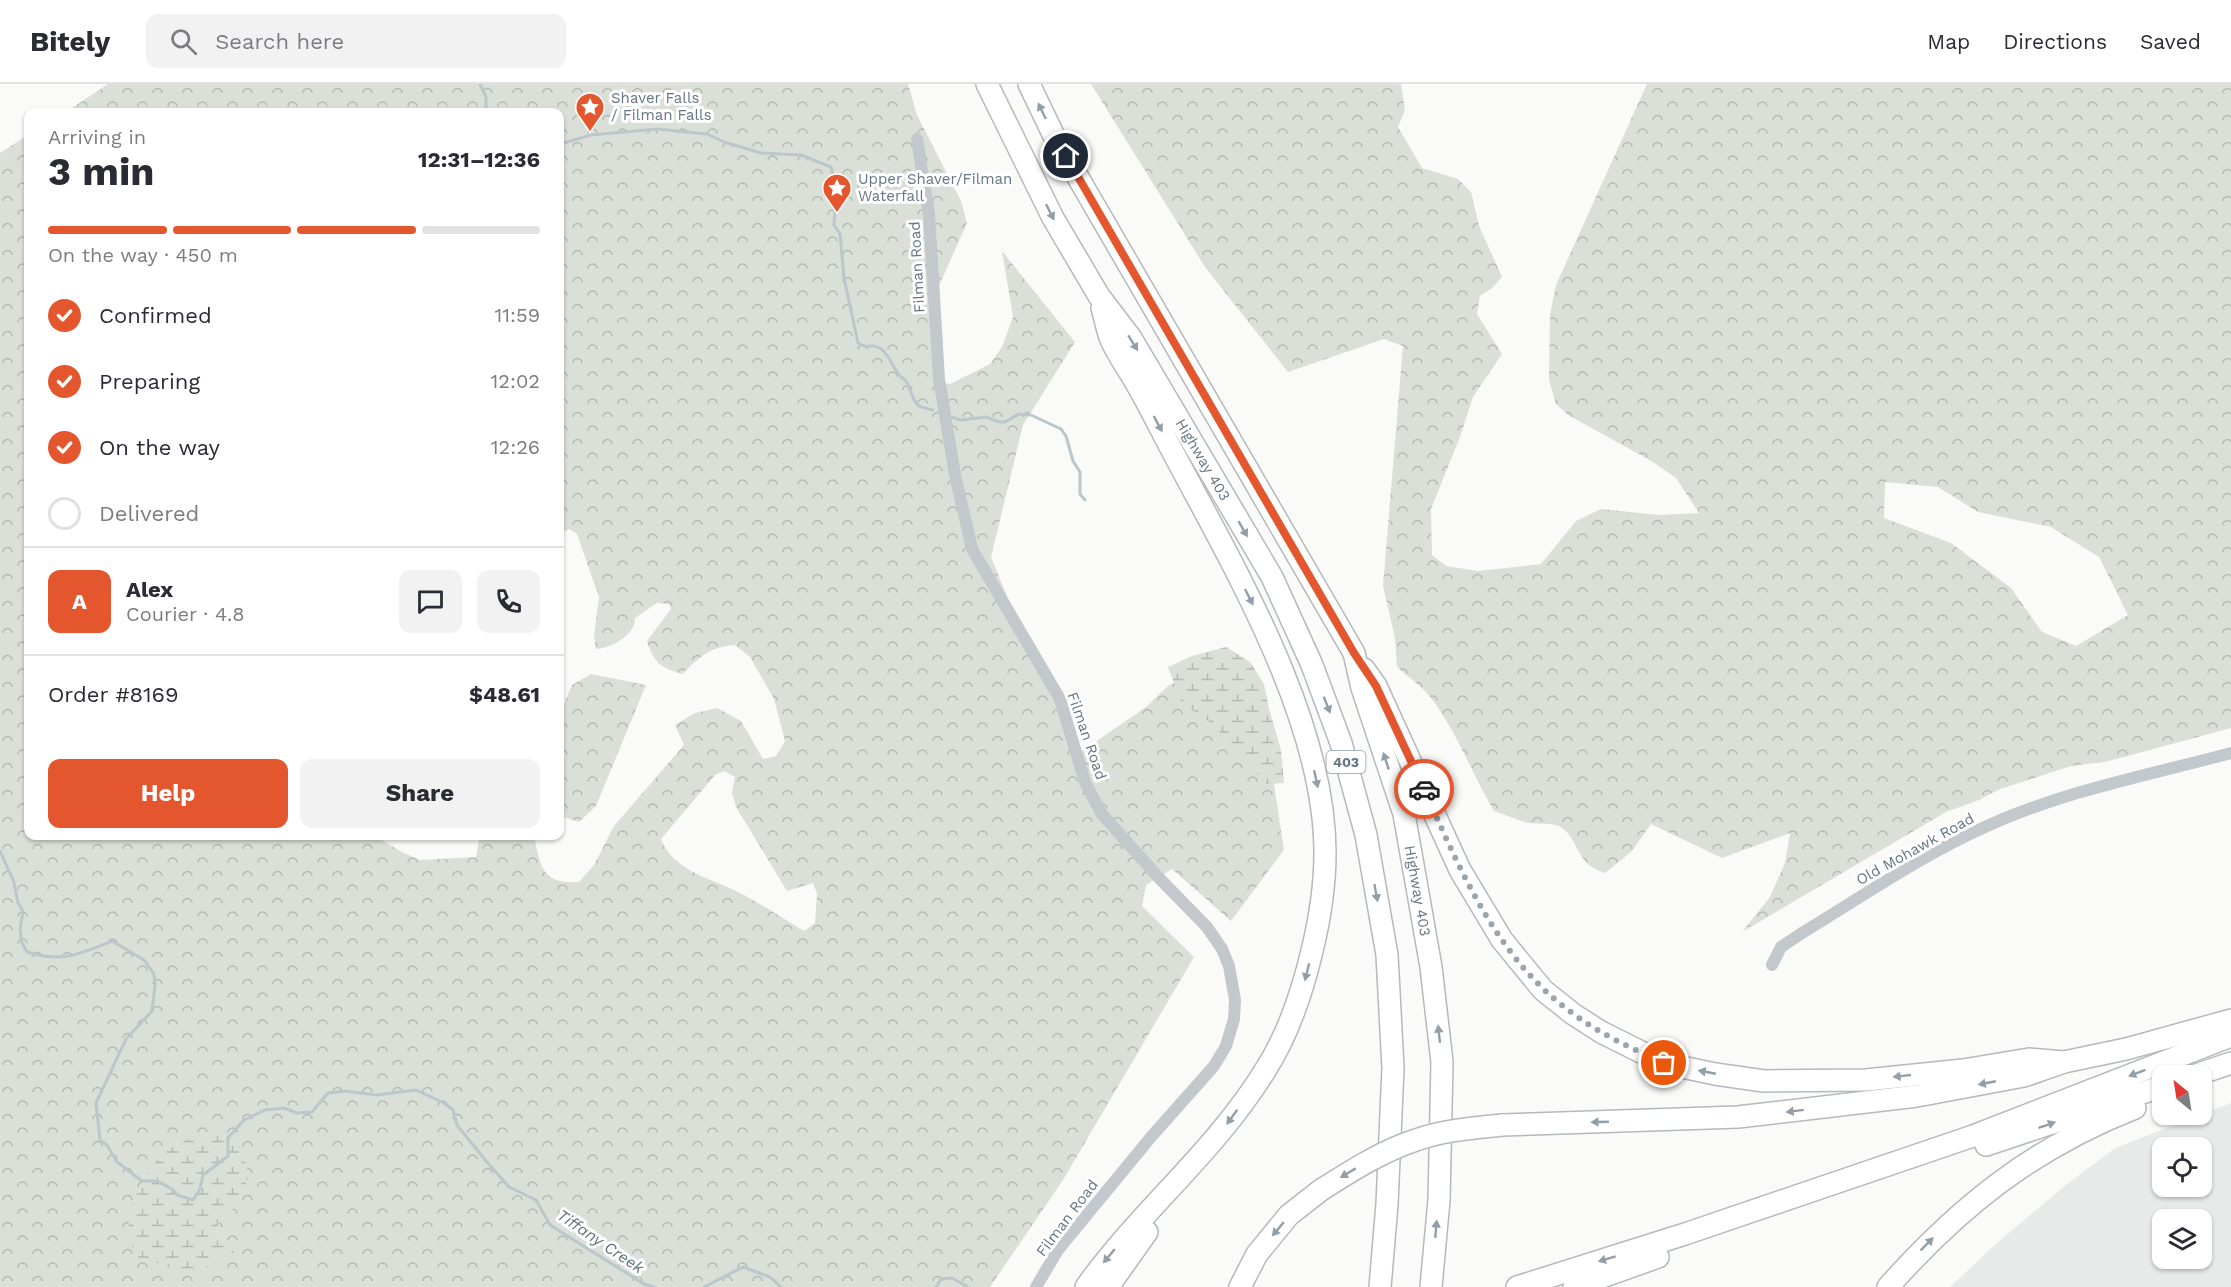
<!DOCTYPE html>
<meta charset="utf-8">
<style>
body{margin:0;font-family:"Work Sans",sans-serif;background:#f2f2f3;color:#2b2b33;height:100vh;display:flex;flex-direction:column;font-size:22px;white-space:nowrap}
*{box-sizing:border-box;margin:0}
p{font-size:20px;color:#7c7c81}
.icon{flex:none;width:33px;height:33px;fill:none;stroke:currentColor;stroke-width:2;stroke-linecap:round;stroke-linejoin:round}
.map{position:relative;flex:1;overflow:hidden}
.drawer{position:absolute;left:24px;top:24px;width:540px;height:732px;display:flex;flex-direction:column;background:#fff;border-radius:12px;box-shadow:0 2px 4px #0004}
.drawer>*{flex:none}
.needle{width:39px;rotate:330deg}
.controls{position:absolute;left:2152px;top:981px;display:grid;gap:12px}
.controls a{display:grid;place-items:center;width:60px;height:60px;border-radius:12px;background:#fff;box-shadow:0 2px 4px #0004;font-size:30px}
.pin{position:absolute;display:grid;place-items:center;width:51px;height:51px;color:#fff;margin:-26px;border:3px solid #fff;border-radius:50%;box-shadow:0 2px 6px #0007}
.courier{position:absolute;display:grid;place-items:center;width:60px;height:60px;margin:-30px;border:4px solid #e4572e;border-radius:50%;background:#fff;color:#222;box-shadow:0 2px 8px #0007}
.summary em{font-style:normal;font-weight:700}
.summary div{display:flex;flex-direction:column-reverse}
.summary{display:flex;align-items:center;justify-content:space-between;height:102px;padding:0 24px}
h1{font-size:39px;font-weight:700;line-height:45px}
.bar{display:grid;grid-template-columns:repeat(4,1fr);gap:9px 6px;align-content:center;height:72px;padding:0 24px}
.bar i{height:8px;border-radius:4px;background:#e1e1e2}
.bar .active{background:#e4572e}
.bar p{grid-column:span 4}
.line{display:flex;align-items:center;gap:15px;padding:0 24px;border-top:2px solid #e1e1e2}
.line div{flex:1}
.round{display:grid;place-items:center;flex:none;width:63px;height:63px;border-radius:12px;background:#f2f2f3}
ol{padding:0 24px;list-style:none}
li{display:flex;align-items:center;gap:18px;height:66px}
li p{margin-inline-start:auto}
li .icon{padding:6px;border-radius:50%;background:#e4572e;color:#fff;stroke-width:4}
li:last-child{color:#7c7c81}
li i{width:33px;height:33px;border:3px solid #e1e1e2;border-radius:50%}
.action{display:flex;gap:12px;margin-top:auto;padding:12px 24px}
.action a{flex:1;height:69px;border-radius:12px;background:#e4572e;color:#fff;font-size:24px;font-weight:700;line-height:69px;text-align:center}
.action a+a{background:#f2f2f3;color:#2b2b33}
header{display:flex;align-items:center;gap:36px;box-sizing:border-box;height:84px;padding:0 30px;background:#fff;border-bottom:2px solid #e1e1e2}
header strong{font-size:28px}
nav{display:flex;gap:33px;margin-inline-start:auto;font-size:21px}
.search{width:420px;height:54px;background:#f2f2f3;display:flex;align-items:center;gap:15px;box-sizing:border-box;padding:0 21px;border-radius:12px;color:#7c7c81;font-size:22px}
.map>svg:first-child{display:block}
.built{fill:#e8e9e9;fill-rule:evenodd}
.forest{fill:url(#forest-crowns);fill-rule:evenodd}
.wetland{fill:url(#wetland-marsh)}
.lines{fill:none;stroke-linecap:round;stroke-linejoin:round}
.stream{stroke:#bbc7cb;stroke-width:3}
.motorway-casing{stroke:#b4b9bd;stroke-width:24}
.minor{stroke:#c3c8cc;stroke-width:12}
.motorway{stroke:#fff;stroke-width:21}
.motorway-bridge-casing{stroke:#b4b9bd;stroke-width:24;stroke-linecap:butt}
.motorway-bridge{stroke:#fff;stroke-width:21}
.oneway{fill:#939fa8}
.done{stroke:#99a4ac;stroke-width:6;stroke-dasharray:0 10.8}
.route{stroke:#e4572e;stroke-width:8}
.labels{text-anchor:middle;stroke-width:6;stroke-linejoin:round;paint-order:stroke}
.shield{fill:#fff;stroke:#939fa8;stroke-width:1.5}
.shield-label{font-size:14px;font-weight:bold;fill:#657683}
.poi-label{font-size:15px;fill:#657683;stroke:#fff;text-anchor:start}
.street-label{font-size:15px;fill:#657683;stroke:#fff}
.water-label{font-size:16px;font-style:italic;fill:#60757c;stroke:#fff}
</style>
<header>
<strong>Bitely</strong>
<div class="search"><svg class="icon" aria-label="search" viewBox="0 0 24 24"><circle cx="10" cy="10" r="6"/><path d="M15 15l6 6"/></svg>Search here</div>
<nav><a>Map</a><a>Directions</a><a>Saved</a></nav>
</header>
<div class="map">
<svg width="2231" height="1203" viewBox="0 0 2231 1203">
<defs>
<pattern id="forest-crowns" width="20" height="18" patternUnits="userSpaceOnUse" patternTransform="scale(1.5)"><rect width="20" height="18" fill="#dadfd7"/><path d="M2 6a3 3 0 1 1 6 0M12 15a3 3 0 1 1 6 0" fill="none" stroke="#b4b9b4"/></pattern>
<pattern id="wetland-marsh" width="20" height="14" patternUnits="userSpaceOnUse" patternTransform="scale(1.5)"><rect width="20" height="14" fill="#dadfd7"/><path d="M1 5h8M5 5V1M11 12h8M15 12V8" fill="none" stroke="#b4b9b4"/></pattern>
</defs>
<rect width="100%" height="100%" fill="#fafaf8"/>
<path class="built" d="M2231,1019V1203H1950L1998,1158L2067,1100L2115,1064ZM2163,1064H2202V1102H2163ZM2163,1136H2202V1174H2163Z"/>
<path class="forest" d="M108,0H908L917,31L961,117L967,139L934,213L936,299L950,300L990,280L1002,263L1013,233L1002,167L1075,258L1023,341L991,473L1026,559L1065,616L1078,670L1146,623L1168,602L1200,585L1271,681L1284,766L1231,837L1172,785L1146,801L1142,822L1194,873L1063,1096L990,1203H0V69L28,51V752H377L380,755L402,768L420,776L476,773L479,756L484,752H534C541,783 541,800 579,798L594,781L614,742L684,661L675,641L695,629L717,624L741,637L763,675L776,672L785,657L774,615L750,573L735,561C709,563 700,573 682,590C660,583 654,579 647,557L671,525L669,520L657,519L635,534C636,550 612,564 596,565L594,552L599,513L577,450L569,445L560,450V28H66ZM724,687L735,693L732,708L736,723L787,807L813,799L817,810L815,839L804,847C784,835 764,822 744,811C714,794 675,790 661,755L715,691ZM162,1072L238,1121L219,1138L216,1147L221,1155L236,1159L165,1177L152,1084Z
M1091,0H1401L1405,26L1398,43L1422,84L1458,95L1471,108L1479,142L1502,193L1492,204L1480,212L1477,230L1502,270L1473,313L1460,353L1431,425L1432,471L1446,482L1478,487L1541,480L1576,437L1601,425L1659,431L1699,429L1676,394L1653,378L1568,331L1556,320L1549,296L1550,231L1556,201L1647,0H2231V644L2105,678L2071,682L2000,705L1979,716L1946,728L1742,848L1770,813L1785,779L1790,749L1722,774L1651,740L1632,767L1605,789C1577,780 1581,763 1565,746C1555,737 1541,741 1529,739C1517,736 1505,731 1494,727C1472,690 1457,648 1431,614C1422,602 1408,593 1397,583L1395,554L1383,502L1403,262L1384,255L1288,288L1205,183ZM1885,398L1938,403L1978,428L2051,443L2099,473L2128,531L2076,562L2042,548L2011,504L1951,459L1884,434Z
M591,590L646,601L596,722L579,738L560,732V630L572,601Z"/>
<path class="wetland" d="M1226,563L1250,578L1264,600L1269,625L1281,666L1284,699L1266,700L1230,658L1205,634L1182,620L1168,583L1192,572Z
M211,1047L228,1054L242,1069L249,1091L238,1121L219,1138L216,1147L221,1155L236,1159L238,1166L196,1188L180,1191L165,1177L151,1181C147,1179 142,1177 139,1174C114,1147 139,1094 161,1072C174,1059 194,1053 211,1047Z"/>
<g class="lines">
<path class="stream" d="M480,0L486,13V28
M560,60L591,51L657,45L707,50L724,58L761,69L801,71L831,83L836,105L834,141L840,150L844,194L858,259L866,263C885,257 890,279 899,291C901,293 904,295 906,297C911,305 911,315 919,322C923,324 929,325 933,326
M951,333L961,336L986,333L999,338H1005L1019,330L1031,331L1061,345L1066,352L1073,377L1080,388V410L1085,416
M0,767L14,798L18,819L23,827L20,846L22,859L27,868C61,879 81,870 112,857L144,876L154,890L155,901L152,927L126,955L96,1019L100,1056L107,1061L117,1078L142,1097H157L172,1105L177,1111L193,1116L200,1105L203,1091L228,1072V1054L244,1036L265,1026L284,1024L297,1029L312,1028L328,1009L345,1007L377,1011L416,1006L444,1019L453,1026L457,1041L486,1077L509,1103L536,1116L550,1141L644,1200L654,1203
M704,1203L743,1183L770,1193L781,1203
M936,1203L941,1195L952,1194L968,1203"/>
<g class="motorway-casing">
<g id="motorway">
<path id="s1" d="M987,0L1053,134L1099,212L1131,254L1272,493L1312,581L1341,659L1366,751L1387,871L1393,984L1387,1120L1380,1203"/>
<path id="s2" d="M1029,0L1054,52L1354,569L1362,604L1404,730L1431,883L1442,978L1439,1116L1431,1203"/>
<path d="M1364,585L1376,602L1460,786L1502,856L1543,906L1573,930L1601,948L1663,979L1715,990L1764,997L1866,996L1963,986L2029,975L2064,978"/>
<path d="M2193,992L2231,979"/>
<path d="M1502,1041L1738,1033L1917,1012L2024,992L2064,978L2126,965L2231,936"/>
<path d="M1986,1061L2163,1002"/>
<path d="M1086,1203C1141,1126 1216,1067 1266,985C1289,949 1302,909 1312,867C1320,834 1325,802 1325,769C1325,637 1236,487 1175,372C1162,348 1150,323 1136,299C1128,285 1118,271 1111,256C1107,246 1105,234 1102,224"/>
<path d="M1108,1203L1147,1148"/>
<path d="M1240,1203L1257,1170L1289,1131L1321,1106"/>
<path d="M1517,1203L1685,1150L1973,1052L2231,952"/>
<path d="M1574,1203L1658,1173"/>
<path d="M1888,1203C1960,1122 2033,1064 2135,1024"/>
</g>
</g>
<path class="minor" d="M917,55L929,130L939,295L955,391L972,465L1060,615L1085,698L1101,729L1160,795L1207,843L1222,865L1229,882L1235,916L1234,935L1226,962L1214,982L1151,1053L1095,1121L1058,1166L1036,1203
M1772,881L1781,863L1802,849C1863,812 1922,771 1987,742C2064,707 2149,691 2231,669"/>
<use href="#motorway" class="motorway"/>
<g class="motorway-bridge-casing">
<path id="motorway-bridge" d="M1321,1106C1351,1087 1382,1067 1416,1056C1444,1046 1473,1044 1502,1041"/>
</g>
<use href="#motorway-bridge" class="motorway-bridge"/>
</g>
<defs><path id="oneway-solid" d="M-6-.8H1V-3.2L6.5 0L1 3.2V.8H-6Z" transform="scale(1.5)"/></defs>
<g class="oneway">
<use href="#oneway-solid" transform="translate(1042 27) rotate(-116)"/>
<use href="#oneway-solid" transform="translate(1050 128) rotate(63)"/>
<use href="#oneway-solid" transform="translate(1133 259) rotate(58)"/>
<use href="#oneway-solid" transform="translate(1158 340) rotate(62)"/>
<use href="#oneway-solid" transform="translate(1243 445) rotate(60)"/>
<use href="#oneway-solid" transform="translate(1249 513) rotate(63)"/>
<use href="#oneway-solid" transform="translate(1327 621) rotate(69)"/>
<use href="#oneway-solid" transform="translate(1386 677) rotate(-108)"/>
<use href="#oneway-solid" transform="translate(1316 695) rotate(78)"/>
<use href="#oneway-solid" transform="translate(1376 809) rotate(80)"/>
<use href="#oneway-solid" transform="translate(1307 888) rotate(104)"/>
<use href="#oneway-solid" transform="translate(1439 950) rotate(-96)"/>
<use href="#oneway-solid" transform="translate(1707 988) rotate(-169)"/>
<use href="#oneway-solid" transform="translate(2137 989) rotate(159)"/>
<use href="#oneway-solid" transform="translate(1902 992) rotate(174)"/>
<use href="#oneway-solid" transform="translate(1987 999) rotate(169)"/>
<use href="#oneway-solid" transform="translate(1795 1027) rotate(173)"/>
<use href="#oneway-solid" transform="translate(1232 1033) rotate(126)"/>
<use href="#oneway-solid" transform="translate(1600 1038) rotate(178)"/>
<use href="#oneway-solid" transform="translate(2047 1041) rotate(-19)"/>
<use href="#oneway-solid" transform="translate(1348 1089) rotate(149)"/>
<use href="#oneway-solid" transform="translate(1278 1145) rotate(130)"/>
<use href="#oneway-solid" transform="translate(1436 1145) rotate(-85)"/>
<use href="#oneway-solid" transform="translate(1927 1160) rotate(-45)"/>
<use href="#oneway-solid" transform="translate(1109 1172) rotate(130)"/>
<use href="#oneway-solid" transform="translate(1607 1175) rotate(163)"/>
</g>
<g class="lines">
<path class="done" d="M1424,705C1461,788 1498,877 1575,931C1602,951 1633,965 1664,979"/>
<path class="route" d="M1066,72L1354,569L1376,602L1424,705"/>
</g>
<defs>
<g id="sight-pin" transform="scale(1.5)"><path d="M0 17L-7.5 6A9.5 9.5 0 1 1 7.5 6Z" fill="#e4572e" stroke="#fff"/><path d="M0-6L1.8-2.2L6-1.7L2.9 1.2L3.7 5.4L0 3.3L-3.7 5.4L-2.9 1.2L-6-1.7L-1.8-2.2Z" fill="#fff"/></g>
</defs>
<g fill-rule="evenodd">
<use href="#sight-pin" x="590" y="23"/>
<use href="#sight-pin" x="837" y="104"/>
</g>
<g class="labels">
<rect class="shield" x="1326.5" y="667" width="39" height="22" rx="4.5"/>
<g class="shield-label">
<text x="1346" y="683">403</text>
</g>
<g class="poi-label">
<text x="611" y="19">Shaver Falls<tspan x="611" dy="17">/ Filman Falls</tspan></text>
<text x="858" y="100">Upper Shaver/Filman<tspan x="858" dy="17">Waterfall</tspan></text>
</g>
<g class="street-label">
<text transform="translate(917 183) rotate(-93)" y="5">Filman Road</text>
<text dy="5" stroke="none"><textPath href="#s1" startOffset="434">Highway 403</textPath></text>
<text transform="translate(1087 652) rotate(71)" y="5">Filman Road</text>
<text transform="translate(1915 765) rotate(-29)" y="5">Old Mohawk Road</text>
<text dy="5" stroke="none"><textPath href="#s2" startOffset="902">Highway 403</textPath></text>
<text transform="translate(1067 1134) rotate(-53)" y="5">Filman Road</text>
</g>
<g class="water-label">
<text transform="translate(601 1157) rotate(34)" y="6">Tiffany Creek</text>
</g>
</g>
</svg>
<div class="controls">
<a><svg class="needle" viewBox="-14 -14 28 28"><path d="M0-13l5 13h-10z" fill="#e53935"/><path d="M0 13l5-13h-10z" fill="#7c7c81"/></svg></a>
<a><svg class="icon" aria-label="locate" viewBox="0 0 24 24"><circle cx="12" cy="12" r="6"/><path d="M12 2v4M12 18v4M2 12h4M18 12h4"/></svg></a>
<a><svg class="icon" aria-label="layers" viewBox="0 0 24 24"><path d="M12 4l9 5-9 5-9-5zM3 14l9 5 9-5"/></svg></a>
</div>
<div class="pin" style="left:1664px;top:979px;background:#ea580c"><svg class="icon" aria-label="bag" viewBox="0 0 24 24"><path d="M5 8h14l-1 12H6zM9 8a3 3 0 0 1 6 0"/></svg></div>
<div class="pin" style="left:1066px;top:72px;background:#1f2937"><svg class="icon" aria-label="home" viewBox="0 0 24 24"><path d="M3 11l9-7 9 7M6 9v11h12V9"/></svg></div>
<div class="courier" style="left:1424px;top:705px"><svg class="icon" aria-label="car" viewBox="0 0 24 24"><path d="M5 17H2v-5l4-1 3-4h7l3 4 3 1v5h-3M9 17h6M6 11h13"/><circle cx="7" cy="17" r="2"/><circle cx="17" cy="17" r="2"/></svg></div>
<section class="drawer">
<div class="summary"><div><h1>3 min</h1><p>Arriving in</p></div><em>12:31–12:36</em></div>
<div class="bar"><i class="active"></i><i class="active"></i><i class="active"></i><i></i><p>On the way · 450 m</p></div>
<ol>
<li><svg class="icon" aria-label="check" viewBox="0 0 24 24"><path d="M5 12l5 5 9-10"/></svg>Confirmed<p>11:59</p></li>
<li><svg class="icon" aria-label="check" viewBox="0 0 24 24"><path d="M5 12l5 5 9-10"/></svg>Preparing<p>12:02</p></li>
<li><svg class="icon" aria-label="check" viewBox="0 0 24 24"><path d="M5 12l5 5 9-10"/></svg>On the way<p>12:26</p></li>
<li><i></i>Delivered</li>
</ol>
<div class="line" style="height:108px"><b class="round" style="background:#e4572e;color:#fff">A</b><div><b>Alex</b><p>Courier · 4.8</p></div><a class="round"><svg class="icon" aria-label="chat" viewBox="0 0 24 24"><path d="M4 5h16v11H9l-5 4z"/></svg></a><a class="round"><svg class="icon" aria-label="phone" viewBox="0 0 24 24"><path d="M5 4h4l2 5-3 2q2 4 5 5l2-3 5 2v4C11 20 4 13 5 4z"/></svg></a></div>
<div class="line" style="height:78px"><div>Order #8169</div><b>$48.61</b></div>
<div class="action"><a>Help</a><a>Share</a></div>
</section>
</div>
